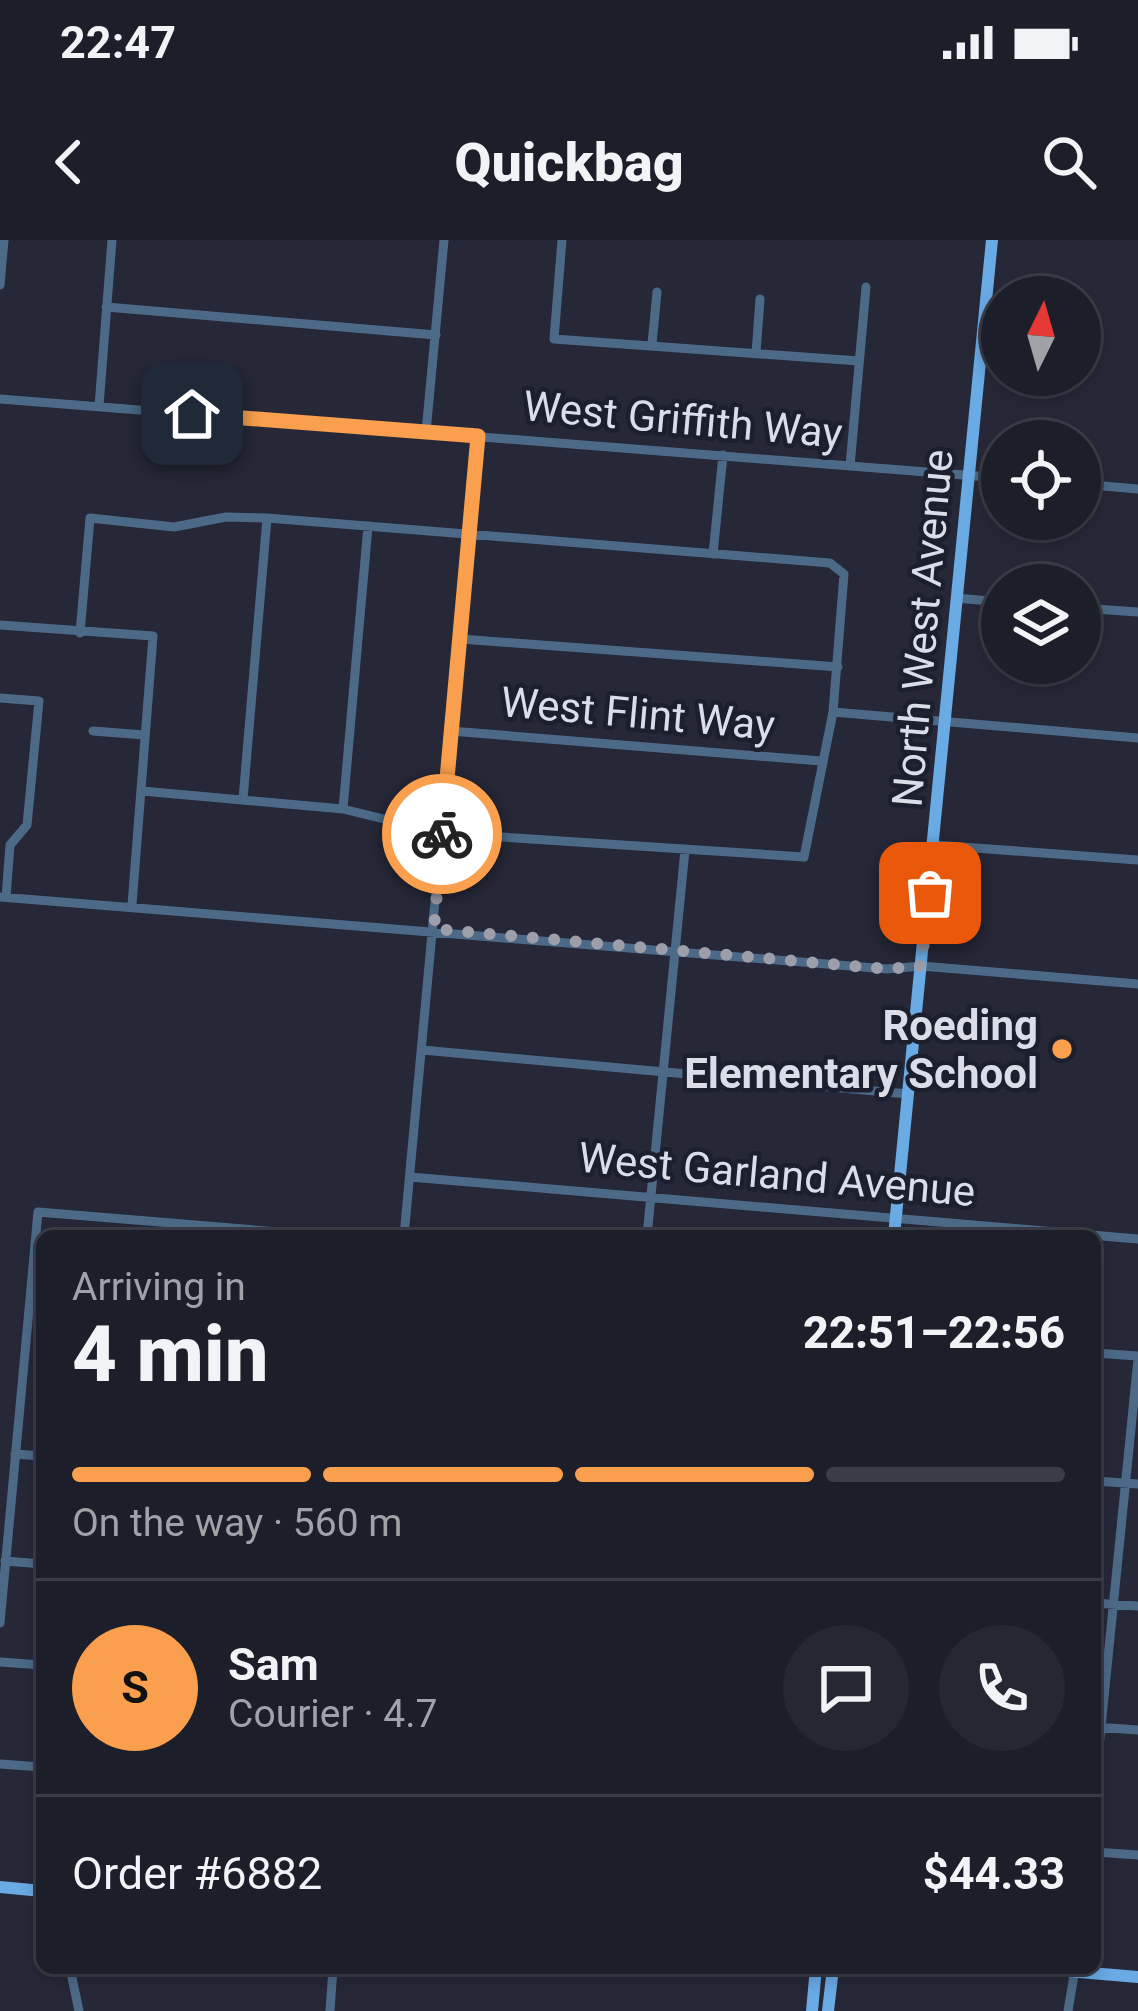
<!DOCTYPE html>
<meta charset="utf-8">
<style>
body{margin:0;font-family:Roboto,sans-serif;background:#252732;color:#f1f3f6;height:100vh;display:flex;flex-direction:column;font-size:45px;white-space:nowrap}
*{box-sizing:border-box;margin:0}
p{font-size:39px;color:#a0a2a8}
.icon{flex:none;width:66px;height:66px;fill:none;stroke:currentColor;stroke-width:2;stroke-linecap:round;stroke-linejoin:round}
.map{position:relative;flex:1;overflow:hidden}
.details{position:absolute;left:36px;top:990px;width:1065px;height:744px;display:flex;flex-direction:column;background:#1c1e2a;border-radius:18px;box-shadow:0 6px 18px #0003,0 0 0 3px #3a3c47}
.details>*{flex:none}
.needle{width:78px;rotate:5deg}
.tools{position:absolute;left:981px;top:36px;display:grid;gap:24px}
.tools a{display:grid;place-items:center;width:120px;height:120px;border-radius:50%;background:#1c1e2a;box-shadow:0 6px 18px #0003,0 0 0 3px #3a3c47;font-size:60px}
.pin{position:absolute;display:grid;place-items:center;width:102px;height:102px;color:#fff;margin:-51px;border-radius:24px;box-shadow:0 6px 18px #0006}
.courier{position:absolute;display:grid;place-items:center;width:120px;height:120px;margin:-60px;border:9px solid #f99f4d;border-radius:50%;background:#fff;color:#222;box-shadow:0 3px 15px #0007}
.headline em{font-style:normal;font-weight:800}
.headline div{display:flex;flex-direction:column-reverse}
.headline{display:flex;align-items:center;justify-content:space-between;height:204px;padding:0 36px}
h1{font-size:78px;font-weight:800;line-height:90px}
.bar{display:grid;grid-template-columns:repeat(4,1fr);gap:18px 12px;align-content:center;height:144px;padding:0 36px}
.bar i{height:15px;border-radius:9px;background:#3a3c47}
.bar .selected{background:#f99f4d}
.bar p{grid-column:span 4}
.line{display:flex;align-items:center;gap:30px;padding:0 36px;border-top:3px solid #3a3c47}
.line div{flex:1}
.round{display:grid;place-items:center;flex:none;width:126px;height:126px;border-radius:63px;background:#252732}
.status{display:flex;justify-content:space-between;align-items:center;height:84px;padding:0 60px;background:#1c1e2a;direction:ltr}
.status svg{height:33px;fill:currentColor}
header{display:flex;justify-content:space-between;align-items:center;height:156px;padding:0 36px;background:#1c1e2a;font-size:54px;font-weight:800}
.map>svg:first-child{display:block}
.lines{fill:none;stroke-linecap:round;stroke-linejoin:round}
.minor{stroke:#4c6a87;stroke-width:9}
.major{stroke:#6aaae5;stroke-width:12}
.done{stroke:#9c9eaa;stroke-width:12;stroke-dasharray:0 21.6}
.route{stroke:#f99f4d;stroke-width:15}
.poi-dot{fill:#f99f4d;stroke:#1c1f2e;stroke-width:4.5}
.labels{text-anchor:middle;stroke-width:9;stroke-linejoin:round;paint-order:stroke}
.street-label{font-size:42px;fill:#dbdde8;stroke:#1c1f2e}
.poi-label{font-size:42px;font-weight:bold;fill:#dbdde8;stroke:#1c1f2e;text-anchor:end}
</style>
<div class="status"><b>22:47</b><svg viewBox="0 0 49 12"><path d="M0 12V9h3v3zM5 12V6h3v6zM10 12V3h3v9zM15 12V0h3v12zM26 1h20v11H26zM47 4h2v5h-2z"/></svg></div>
<header><svg class="icon" aria-label="back" viewBox="0 0 24 24"><path d="M15 5l-7 7 7 7"/></svg>Quickbag<svg class="icon" aria-label="search" viewBox="0 0 24 24"><circle cx="10" cy="10" r="6"/><path d="M15 15l6 6"/></svg></header>
<div class="map">
<svg width="1138" height="1771" viewBox="0 0 1138 1771">
<rect width="100%" height="100%" fill="#262838"/>
<g class="lines">
<path class="minor" d="M562,0L554,99L859,121
M0,45L4,0
M106,67L436,95
M652,104L657,52
M756,113L760,59
M0,159L1002,238
M99,166L112,0
M426,192L444,0
M850,226L866,47
M1080,244L1138,249
M713,314L723,215
M956,358L1002,362
M1080,368L1138,372
M0,385L153,396L132,665
M80,393L90,278L174,287L226,277L267,278L830,323L844,334L833,472L804,617L441,593L343,569L142,551
M461,399L838,427
M0,458L39,461L27,585L10,605L6,657
M833,472L1138,498
M93,491L145,495
M450,491L821,521
M243,559L267,278
M343,569L368,286
M935,605L1138,620
M0,657L887,729L921,726L1138,744
M422,810L908,854
M410,937L1138,999
M404,996L478,196
M647,996L685,610
M1095,1113L1138,1116
M15,1214L42,1216
M1095,1241L1138,1244
M5,1321L42,1324
M1095,1363L1138,1366
M0,1383L38,972L327,996
M0,1422L42,1425
M1096,1487L1138,1490
M0,1524L42,1527
M1095,1547L1138,1119
M1095,1612L1138,1615
M70,1728L79,1771
M330,1771L333,1728
M1068,1771L1075,1729"/>
<path class="major" d="M894,996L992,0
M0,1647L42,1651
M1032,1728L1138,1737
M812,1771L816,1728
M828,1771L833,1728"/>
</g>
<g class="lines">
<path class="done" d="M442,594L434,689L887,729L921,726L930,653"/>
<path class="route" d="M192,174L478,196L442,594"/>
</g>
<circle class="poi-dot" cx="1062" cy="809" r="12"/>
<g class="labels">
<g class="street-label">
<text transform="translate(683 179) rotate(5)" y="15">West Griffith Way</text>
<text transform="translate(922 388) rotate(-85)" y="15">North West Avenue</text>
<text transform="translate(638 473) rotate(5)" y="15">West Flint Way</text>
<text transform="translate(777 934) rotate(5)" y="15">West Garland Avenue</text>
</g>
<g class="poi-label">
<text x="1038" y="800">Roeding<tspan x="1038" dy="48">Elementary School</tspan></text>
</g>
</g>
</svg>
<div class="tools">
<a><svg class="needle" viewBox="-14 -14 28 28"><path d="M0-13l5 13h-10z" fill="#e53935"/><path d="M0 13l5-13h-10z" fill="#a0a2a8"/></svg></a>
<a><svg class="icon" aria-label="locate" viewBox="0 0 24 24"><circle cx="12" cy="12" r="6"/><path d="M12 2v4M12 18v4M2 12h4M18 12h4"/></svg></a>
<a><svg class="icon" aria-label="layers" viewBox="0 0 24 24"><path d="M12 4l9 5-9 5-9-5zM3 14l9 5 9-5"/></svg></a>
</div>
<div class="pin" style="left:930px;top:653px;background:#ea580c"><svg class="icon" aria-label="bag" viewBox="0 0 24 24"><path d="M5 8h14l-1 12H6zM9 8a3 3 0 0 1 6 0"/></svg></div>
<div class="pin" style="left:192px;top:174px;background:#1f2937"><svg class="icon" aria-label="home" viewBox="0 0 24 24"><path d="M3 11l9-7 9 7M6 9v11h12V9"/></svg></div>
<div class="courier" style="left:442px;top:594px"><svg class="icon" aria-label="bike" viewBox="0 0 24 24"><circle cx="6" cy="16" r="4"/><circle cx="18" cy="16" r="4"/><path d="M6 16l4-8h5l3 8M10 8l3 8H6M13 5h3"/></svg></div>
<section class="details">
<div class="headline"><div><h1>4 min</h1><p>Arriving in</p></div><em>22:51–22:56</em></div>
<div class="bar"><i class="selected"></i><i class="selected"></i><i class="selected"></i><i></i><p>On the way · 560 m</p></div>
<div class="line" style="height:216px"><b class="round" style="background:#f99f4d;color:#111">S</b><div><b>Sam</b><p>Courier · 4.7</p></div><a class="round"><svg class="icon" aria-label="chat" viewBox="0 0 24 24"><path d="M4 5h16v11H9l-5 4z"/></svg></a><a class="round"><svg class="icon" aria-label="phone" viewBox="0 0 24 24"><path d="M5 4h4l2 5-3 2q2 4 5 5l2-3 5 2v4C11 20 4 13 5 4z"/></svg></a></div>
<div class="line" style="height:156px"><div>Order #6882</div><b>$44.33</b></div>
</section>
</div>
